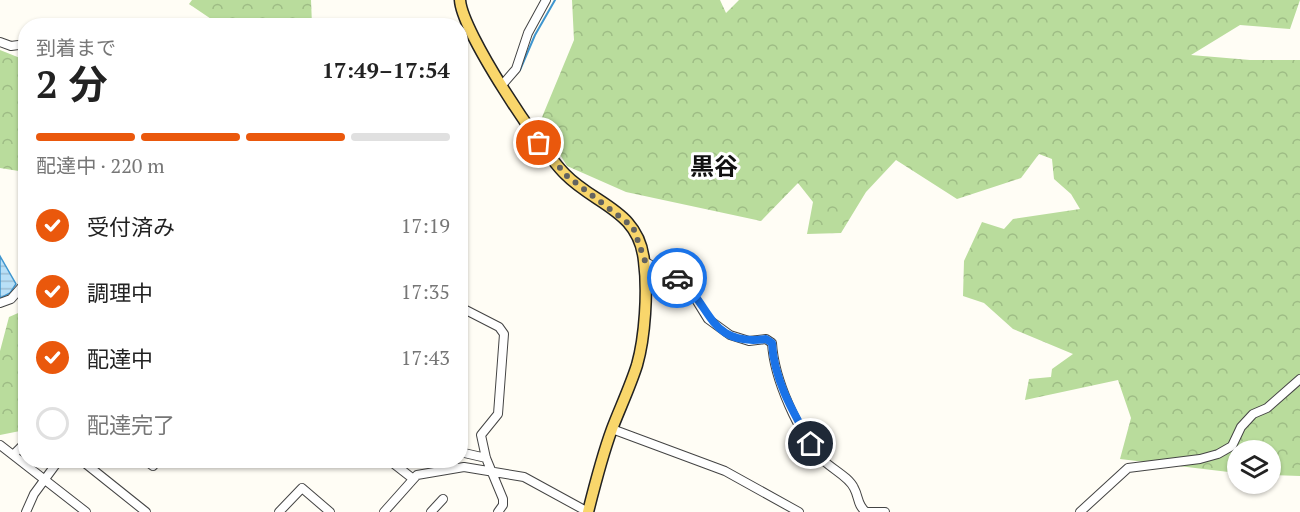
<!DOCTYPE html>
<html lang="ja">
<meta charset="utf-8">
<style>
body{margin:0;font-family:"PT Serif","Noto Sans JP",serif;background:#f6f6f6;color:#222;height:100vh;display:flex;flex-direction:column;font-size:22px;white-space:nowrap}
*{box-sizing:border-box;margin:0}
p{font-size:20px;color:#767676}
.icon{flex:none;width:33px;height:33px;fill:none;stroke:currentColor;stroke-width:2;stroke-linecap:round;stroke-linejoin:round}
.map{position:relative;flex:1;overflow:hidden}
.details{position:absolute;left:18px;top:18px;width:450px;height:450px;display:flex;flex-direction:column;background:#fff;border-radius:24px;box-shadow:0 2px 4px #0004}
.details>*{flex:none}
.buttons{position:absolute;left:1227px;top:440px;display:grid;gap:12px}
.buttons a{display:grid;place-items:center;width:54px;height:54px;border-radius:50%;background:#fff;box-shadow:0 2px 4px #0004;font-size:30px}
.pin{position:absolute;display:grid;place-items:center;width:51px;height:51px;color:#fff;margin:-26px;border:3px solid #fff;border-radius:50%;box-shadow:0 2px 6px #0007}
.courier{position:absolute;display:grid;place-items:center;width:60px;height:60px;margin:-30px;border:4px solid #1a73e8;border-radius:50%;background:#fff;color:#222;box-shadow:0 2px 8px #0007}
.overview em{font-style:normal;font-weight:700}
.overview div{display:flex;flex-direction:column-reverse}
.overview{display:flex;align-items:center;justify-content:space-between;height:102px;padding:0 18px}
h1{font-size:39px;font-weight:700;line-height:45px}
.bar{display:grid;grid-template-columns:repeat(4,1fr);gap:9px 6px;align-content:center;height:72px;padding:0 18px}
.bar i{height:8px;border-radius:4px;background:#e0e0e0}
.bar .active{background:#ea580c}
.bar p{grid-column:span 4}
ol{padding:0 18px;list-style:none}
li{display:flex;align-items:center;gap:18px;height:66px}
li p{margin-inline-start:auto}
li .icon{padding:6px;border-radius:50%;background:#ea580c;color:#fff;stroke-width:4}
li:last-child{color:#767676}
li i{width:33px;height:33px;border:3px solid #e0e0e0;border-radius:50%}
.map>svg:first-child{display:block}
.forest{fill:url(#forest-crowns)}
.water{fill:url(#water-rules);stroke:#3f96cf;stroke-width:1.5}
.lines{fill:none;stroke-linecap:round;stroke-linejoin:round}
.stream{stroke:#3f96cf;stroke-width:2}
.minor-casing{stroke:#444;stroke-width:10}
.major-casing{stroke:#222;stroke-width:13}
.minor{stroke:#fff;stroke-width:8}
.major{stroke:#f9d66b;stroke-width:10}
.done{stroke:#646461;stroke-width:6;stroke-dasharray:0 10.8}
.route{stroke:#1a73e8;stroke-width:8}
.labels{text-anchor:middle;stroke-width:6;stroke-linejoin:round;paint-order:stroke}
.quarter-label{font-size:24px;font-weight:bold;fill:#111;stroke:#fff}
</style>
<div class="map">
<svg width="1300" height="512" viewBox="0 0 1300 512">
<defs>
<pattern id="forest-crowns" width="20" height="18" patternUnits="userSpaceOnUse" patternTransform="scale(1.5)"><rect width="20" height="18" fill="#b9dc9c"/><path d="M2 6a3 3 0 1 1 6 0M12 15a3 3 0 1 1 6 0" fill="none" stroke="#9ebc85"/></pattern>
<pattern id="water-rules" width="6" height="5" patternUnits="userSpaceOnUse" patternTransform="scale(1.5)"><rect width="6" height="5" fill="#b9e0f7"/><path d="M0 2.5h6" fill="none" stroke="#9ebfd3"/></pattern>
</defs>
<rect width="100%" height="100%" fill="#fffdf5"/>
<path class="forest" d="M192,0H311L312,25H220L189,4Z
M572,0H720L726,13L739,0H1300L1290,29L1240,25L1191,55L1250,60H1300V476L1271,475L1270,450H1238L1237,473L1120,459L1131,418L1118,380L1025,400L1029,379L1051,377L1052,369L1073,354L1013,329L984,303L963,296L964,261L982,222L1004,229L1013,219L1080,209L1071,194L1054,179L1052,159L1039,154L1021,178L957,199L896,160L866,192L841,233L807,234L813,202L798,183L761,221L626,192L567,166L540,122L574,40Z
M0,50L25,60V172L0,168Z
M25,310V430L0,435V351L9,317Z"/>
<path class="water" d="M0,256L16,284L10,293L0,298Z"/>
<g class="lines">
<path class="stream" d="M520,70L535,35L555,0"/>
<g class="minor-casing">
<path id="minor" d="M0,42L11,46L26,44
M503,84L516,69L528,33L546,0
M644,261L687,285L708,319L730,335L749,341L766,339L772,343C774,379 798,433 823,460C832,469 849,477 854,488C859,497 857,505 866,512
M0,303L11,299L26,282
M460,307L499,327L504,334L498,414L481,435L486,458L503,499V505L498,512
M612,429L725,471L799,512
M0,445L86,512
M460,452L486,458
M13,455L26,442
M81,460L146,512
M145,460L153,466L158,460
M389,460L412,478
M26,512L34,494L59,460
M279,512L302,488L330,512
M384,512L417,475L464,467L524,477L588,512
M431,512L443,499
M866,512H885
M1080,512L1128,468L1200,459L1218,454L1232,446L1241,427L1253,414L1267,408L1300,379"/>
</g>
<g class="major-casing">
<path id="major" d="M460,0C462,32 540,149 565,174C595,205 639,210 644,261C648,291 645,337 637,365C630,387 620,408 612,429C602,456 595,484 588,512"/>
</g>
<use href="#minor" class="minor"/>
<use href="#major" class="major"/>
</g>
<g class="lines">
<path class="done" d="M539,143L567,176L633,227L645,261L677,278"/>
<path class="route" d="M677,278C713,304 707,347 766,339L772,343C774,380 793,412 811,444"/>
</g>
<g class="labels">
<g class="quarter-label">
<text x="714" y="175">黒谷</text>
</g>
</g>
</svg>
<div class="buttons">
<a><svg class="icon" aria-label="layers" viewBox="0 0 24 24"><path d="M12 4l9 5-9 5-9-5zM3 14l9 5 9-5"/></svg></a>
</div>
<div class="pin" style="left:539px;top:143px;background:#ea580c"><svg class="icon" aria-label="bag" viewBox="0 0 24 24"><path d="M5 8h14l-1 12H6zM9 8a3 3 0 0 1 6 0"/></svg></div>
<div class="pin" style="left:811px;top:444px;background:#1f2937"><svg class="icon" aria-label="home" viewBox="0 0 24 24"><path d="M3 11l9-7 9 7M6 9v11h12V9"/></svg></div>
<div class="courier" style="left:677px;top:278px"><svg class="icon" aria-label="car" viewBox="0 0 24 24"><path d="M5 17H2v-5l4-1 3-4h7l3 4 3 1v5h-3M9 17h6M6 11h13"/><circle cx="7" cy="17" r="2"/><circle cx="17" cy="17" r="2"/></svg></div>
<section class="details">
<div class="overview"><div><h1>2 分</h1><p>到着まで</p></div><em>17:49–17:54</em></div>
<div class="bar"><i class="active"></i><i class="active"></i><i class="active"></i><i></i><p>配達中 · 220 m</p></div>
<ol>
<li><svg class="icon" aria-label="check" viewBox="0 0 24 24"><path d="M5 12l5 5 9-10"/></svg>受付済み<p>17:19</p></li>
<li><svg class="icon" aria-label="check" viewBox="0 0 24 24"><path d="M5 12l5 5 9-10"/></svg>調理中<p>17:35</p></li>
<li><svg class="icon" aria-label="check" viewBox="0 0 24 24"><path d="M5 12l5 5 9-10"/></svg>配達中<p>17:43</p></li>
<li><i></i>配達完了</li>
</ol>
</section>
</div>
